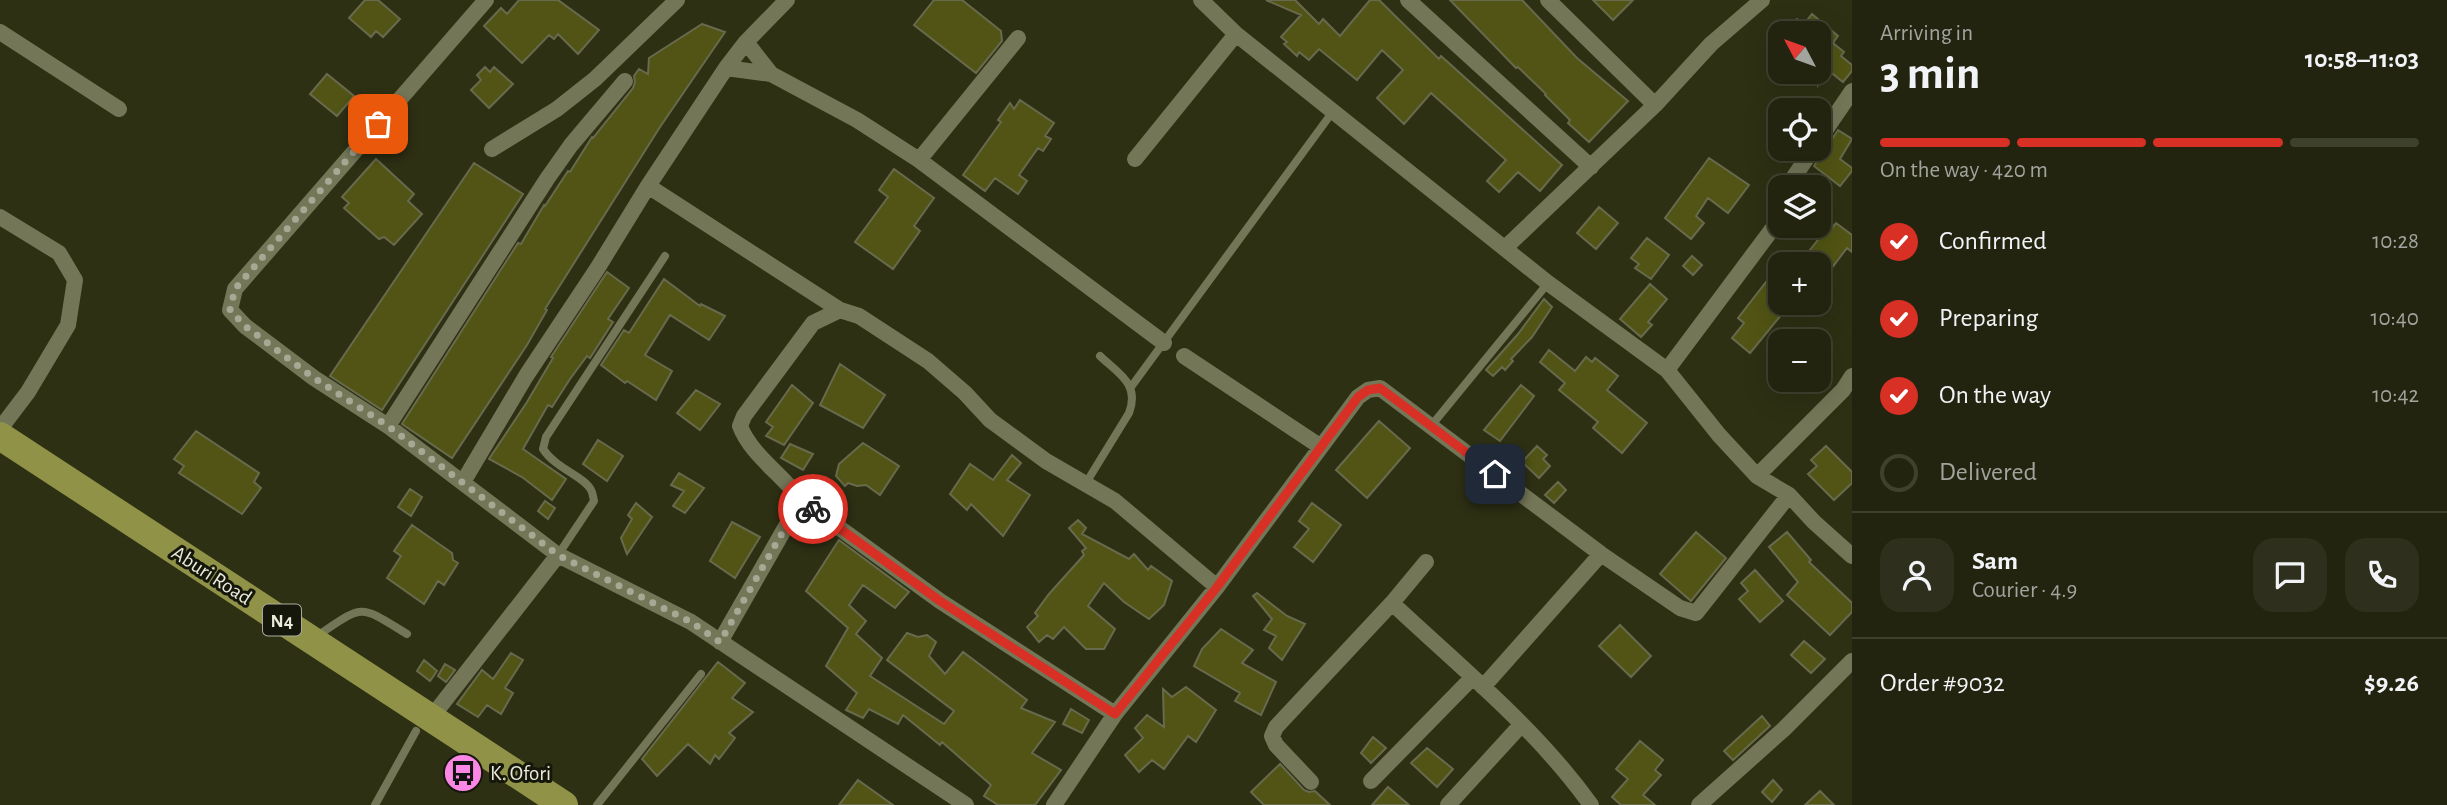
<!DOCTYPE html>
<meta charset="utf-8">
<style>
body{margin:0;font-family:"Alegreya Sans",sans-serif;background:#2e301d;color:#f1f3f6;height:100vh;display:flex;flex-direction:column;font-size:26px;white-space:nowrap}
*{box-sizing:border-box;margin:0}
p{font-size:23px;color:#a2a49e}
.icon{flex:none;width:38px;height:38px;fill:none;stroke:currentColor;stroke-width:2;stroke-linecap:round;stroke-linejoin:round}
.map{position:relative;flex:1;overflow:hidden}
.drawer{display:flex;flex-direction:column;background:#22240f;width:595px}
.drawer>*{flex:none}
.needle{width:46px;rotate:311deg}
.controls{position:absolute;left:1768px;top:21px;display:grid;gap:14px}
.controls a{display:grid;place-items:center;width:63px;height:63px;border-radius:14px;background:#22240f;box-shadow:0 7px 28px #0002,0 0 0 2px #3f412f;font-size:35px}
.pin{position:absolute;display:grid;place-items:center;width:60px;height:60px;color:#fff;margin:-30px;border-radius:14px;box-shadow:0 4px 10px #0006}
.courier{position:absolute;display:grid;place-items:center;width:70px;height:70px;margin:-35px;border:5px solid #d93025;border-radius:50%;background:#fff;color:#222;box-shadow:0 2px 9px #0007}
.overview em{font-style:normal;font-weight:700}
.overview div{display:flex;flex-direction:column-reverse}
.overview{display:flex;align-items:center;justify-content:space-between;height:119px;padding:0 28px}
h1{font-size:46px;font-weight:700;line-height:52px}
.bar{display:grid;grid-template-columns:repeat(4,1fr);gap:10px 7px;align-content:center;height:84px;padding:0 28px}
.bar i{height:9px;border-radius:5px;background:#3f412f}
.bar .selected{background:#d93025}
.bar p{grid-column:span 4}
.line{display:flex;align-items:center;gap:18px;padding:0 28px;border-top:2px solid #3f412f}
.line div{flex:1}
.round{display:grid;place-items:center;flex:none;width:74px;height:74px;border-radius:21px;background:#2e301d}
ol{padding:0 28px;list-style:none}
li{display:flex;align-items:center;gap:21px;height:77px}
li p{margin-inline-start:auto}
li .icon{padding:7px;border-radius:50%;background:#d93025;color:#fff;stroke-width:4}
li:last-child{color:#a2a49e}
li i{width:38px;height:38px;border:4px solid #3f412f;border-radius:50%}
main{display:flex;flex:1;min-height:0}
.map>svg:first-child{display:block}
.building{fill:#515414;stroke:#686a4d;stroke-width:2}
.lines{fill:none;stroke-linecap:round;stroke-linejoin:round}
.lane{stroke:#747658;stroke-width:8}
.street{stroke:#747658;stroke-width:16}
.highway{stroke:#909347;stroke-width:28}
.done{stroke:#a8a995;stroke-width:7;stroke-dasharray:0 12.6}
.route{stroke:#d93025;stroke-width:9}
.labels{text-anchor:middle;stroke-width:6;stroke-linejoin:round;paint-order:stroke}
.shield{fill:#16170b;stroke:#aaab9c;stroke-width:2}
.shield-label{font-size:19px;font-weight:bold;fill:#e9eada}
.street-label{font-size:21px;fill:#e9eada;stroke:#16170b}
.poi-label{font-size:21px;fill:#e9eada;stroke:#16170b;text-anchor:start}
</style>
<main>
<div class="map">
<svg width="1852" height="805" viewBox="0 0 1852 805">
<rect width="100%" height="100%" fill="#2e3014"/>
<path class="building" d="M365,0H378L400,19L383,37L376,31L371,37L349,18Z
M519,0H558L599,30L578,54L558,34L554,39L549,35L522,63L484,26L501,8L507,14Z
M934,0H962L1001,31L1002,41L976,73L914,25Z
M1266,0H1295L1319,24L1323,19L1340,36L1370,0H1379L1439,59L1441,56L1562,165L1540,191L1518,172L1499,192L1487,181L1506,160L1431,93L1404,124L1377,98L1403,70L1382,50L1357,80L1319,49L1309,60L1299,52L1297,56L1284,44L1287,42L1281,37L1301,15Z
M1450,0H1522L1577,58L1628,101L1589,142L1568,123L1570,120L1545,95L1546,94L1518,67L1516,68Z
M1593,0H1633L1613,20Z
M1812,14L1838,36L1833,43L1844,52L1841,56L1852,65V71L1843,82L1829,71L1818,85V33H1786L1797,19L1804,24Z
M702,24L725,32L660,127L545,309L547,310L527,345L452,458L402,424L518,243L521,244L544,205L545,206L568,171L570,172L592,137L593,138L633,88L635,82L634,76L639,69L648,74L649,58Z
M485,67L490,72L494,67L513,84L489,108L471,90L481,80L477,75Z
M327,74L354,96L337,116L310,94Z
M1020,100L1054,123L1045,136L1051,139L1043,151L1038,148L1019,175L1027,181L1018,194L995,178L985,191L963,175L1001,122L998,120L1010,103L1014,109Z
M1838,130L1852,139L1840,159L1852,168V171L1840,186L1814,166Z
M1709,158L1749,185L1728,213L1708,198L1696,216L1704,223L1691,239L1665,218Z
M376,159L414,194L408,201L422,214L394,245L384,237L379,239L344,208L349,203L342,197Z
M474,163L523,194L382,410L330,376Z
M894,169L934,198L914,226L920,231L893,269L855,242L888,197L879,190Z
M1599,207L1618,223L1596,249L1577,233Z
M1836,223L1852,235V252L1847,248L1818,286V264H1799L1828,227L1831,229Z
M1647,238L1669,255L1651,279L1635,268L1639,264L1631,258Z
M1692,256L1702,265L1693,275L1683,266Z
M1780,264V303H1791L1750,353L1732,338L1744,323L1738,318Z
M607,272L629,288L608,319L613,322L590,358L587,356L570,379L552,407L548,405L523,449L566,479L552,500L522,477L489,459L527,402L553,358L551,357Z
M664,279L700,306L701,304L725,316L709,340L670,315L645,355L672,371L656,400L627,381L625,383L601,365L624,330L629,333Z
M1650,284L1667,299L1648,322L1652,325L1641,337L1620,319Z
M1544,299L1552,307L1532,337L1511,359L1513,361L1505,370L1502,367L1493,376L1486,370L1518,334Z
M1549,350L1575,371L1586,357L1592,362L1595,358L1618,376L1607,390L1647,423L1622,453L1593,428L1598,422L1559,390L1565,383L1540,362Z
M840,364L885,395L863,428L820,405Z
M792,385L813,403L784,445L766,436L773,427L766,422Z
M1521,385L1534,396L1500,441L1484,430Z
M696,390L720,404L700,430L677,413Z
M1379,421L1410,448L1367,498L1336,470Z
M196,431L259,473L254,482L261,488L242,514L179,473L184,466L174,459Z
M598,440L623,456L607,481L583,464Z
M863,443L899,466L880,495L866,485L857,486L848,483L845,486L836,476L839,464Z
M790,444L813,454L803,470L781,458Z
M1537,446L1547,455L1543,459L1550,466L1539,478L1522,462Z
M1826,446L1852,472V483L1834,500L1808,474L1817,466L1811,460Z
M1012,455L1021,463L1007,480L1030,495L1003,536L971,504L967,510L950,494L970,464L993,480Z
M679,473L704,488L685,513L673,506L684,491L671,485Z
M1558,482L1566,490L1554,503L1545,495Z
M410,489L422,497L411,516L398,507Z
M545,501L555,508L548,519L538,511Z
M636,503L652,517L627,554L621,538L632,519L628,515Z
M1312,503L1341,525L1313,562L1294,547L1309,529L1299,521Z
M1078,520L1086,528L1082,534L1129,559L1134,554L1148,570L1151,566L1172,581L1164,605L1149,619L1124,602L1104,583L1088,606L1115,629L1104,649H1086L1064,627L1053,639L1047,635L1039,642L1027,627L1038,616L1035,613L1049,594L1084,555L1082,551L1086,548L1069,528Z
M732,522L760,537L735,578L710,561Z
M412,525L452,553L453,560L458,563L444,585L438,581L424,604L387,578L401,556L394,551Z
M1696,532L1726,558L1691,601L1660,574Z
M1787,532L1811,560L1809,562L1852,603V612L1830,635L1787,595L1798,582L1769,547Z
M839,540L909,592L895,608L863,585L849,605L866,621L856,634L882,658L870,676L944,724L954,711L887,660L907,633L918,637L927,635L936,642L929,656L945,674L963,652L1027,700L1021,708L1055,722L1032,753L1061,770L1035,805H998L984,796L991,785L942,742L940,745L903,715L898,724L869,709L863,718L846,710L857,693L826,666L848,628L806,591Z
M1755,570L1783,601L1760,622L1739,599L1748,591L1741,583Z
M1257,593L1287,616L1305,624L1282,660L1269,648L1276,636L1264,630L1272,619L1253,596Z
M1620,625L1651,656L1631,677L1599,646Z
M1221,629L1253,650L1242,663L1276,682L1261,715L1235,701L1240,693L1194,666L1202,649Z
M1804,641L1825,659L1811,673L1791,655Z
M511,653L523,660L505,688L513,693L501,714L487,705L478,717L457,704L482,670L493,679Z
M424,660L437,671L430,681L417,671Z
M718,662L745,683L732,698L753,712L729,733L735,738L719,759L715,755L710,764L688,744L657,776L642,759Z
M445,664L455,670L446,682L438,676Z
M1186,687L1216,710L1196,742L1188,736L1164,769L1152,760L1139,772L1125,755L1143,738L1135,728L1147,715L1164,727L1163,689L1172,697Z
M1071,709L1089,720L1082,733L1063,724Z
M1762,716L1770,726L1733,760L1724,751Z
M1373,737L1386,748L1371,763L1361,753Z
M1640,741L1663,760L1655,770L1661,775L1643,795L1655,805H1621L1612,797L1628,779L1616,769Z
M1427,748L1453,769L1437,787L1411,763Z
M1280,764L1304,790L1309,792L1315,791L1330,805H1264L1251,792Z
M858,780L893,805H839Z
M1773,780L1782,790L1772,802L1762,792Z
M1388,787L1409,805H1372Z
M1820,791L1834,805H1805Z"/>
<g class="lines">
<path class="lane" d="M1131,387L1334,110
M1431,426L1548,283
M1086,483L1129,413C1140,384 1119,374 1100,356
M558,555L594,501C593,497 593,493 591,490C584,476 556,469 543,449L546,437L665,256
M317,636C365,604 358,604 407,634
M375,805L416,731
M597,805L701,674"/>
<path class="street" d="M486,0L235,289L230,310L245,326L314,378L388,426L558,555L691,622L966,805
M1201,0L1236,34L1548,283L1667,370L1719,435L1757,476L1789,495L1814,522L1852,556
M1408,0L1591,167
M1548,0L1655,105
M0,32L119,109
M746,42L771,74
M726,68L771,74L857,120L919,160L1164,343
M1818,141L1852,91
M492,149L557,109L595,79L677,0
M1135,159L1236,34
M919,160L1018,38
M648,186L840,310
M1787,187L1813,149
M0,217L59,253L75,280L68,325L28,392L0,429
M1505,248L1655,105L1711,44L1762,0
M1184,356L1321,447
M1667,370L1773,228L1780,206
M388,426L547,179L571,145L625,81
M1757,476L1843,390L1852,376
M463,482L526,376L597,269L648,186L726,68L746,42L787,0
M1392,603C1461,668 1536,728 1591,805
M720,642L801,500
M1483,687L1601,554
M1115,714L940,601L801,500C783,475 751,455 740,426L744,416L813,323L840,310L859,316L928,361L965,393L990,420L1046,461L1115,501L1217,587
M431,718L558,555
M1371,781L1472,678
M1311,782L1276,745L1272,736L1276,727L1392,603L1426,562
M1054,805L1115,714L1217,587L1358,397L1368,390L1380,388L1601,554L1680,608L1696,613L1789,495
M1448,805L1521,725
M1699,805L1784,729L1852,661"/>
<path class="highway" d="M0,436L564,805"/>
</g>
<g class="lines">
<path class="done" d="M378,124L235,289L230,310L245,326L314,378L388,426L558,555L691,622L720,642L801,500L813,509"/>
<path class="route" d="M813,509L940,601L1115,714L1217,587L1358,397L1368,390L1380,388L1495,474"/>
</g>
<defs>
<g id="bus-disc" transform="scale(2.0125)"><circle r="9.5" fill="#fb87e5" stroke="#16170b"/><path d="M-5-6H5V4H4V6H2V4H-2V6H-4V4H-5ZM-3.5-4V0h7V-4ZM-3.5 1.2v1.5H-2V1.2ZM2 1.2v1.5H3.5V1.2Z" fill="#111"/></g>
</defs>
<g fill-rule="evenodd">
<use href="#bus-disc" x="463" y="773"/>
</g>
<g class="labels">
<rect class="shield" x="263" y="604.5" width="38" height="31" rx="5"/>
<g class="shield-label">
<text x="282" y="627">N4</text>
</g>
<g class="street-label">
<text transform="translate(212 575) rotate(33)" y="7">Aburi Road</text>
</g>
<g class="poi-label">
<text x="490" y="780">K. Ofori</text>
</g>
</g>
</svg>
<div class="controls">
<a><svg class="needle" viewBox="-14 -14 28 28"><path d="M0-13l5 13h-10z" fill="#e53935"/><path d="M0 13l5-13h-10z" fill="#a2a49e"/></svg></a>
<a><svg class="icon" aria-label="locate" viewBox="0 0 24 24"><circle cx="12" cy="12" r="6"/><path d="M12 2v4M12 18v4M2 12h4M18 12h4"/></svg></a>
<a><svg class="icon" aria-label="layers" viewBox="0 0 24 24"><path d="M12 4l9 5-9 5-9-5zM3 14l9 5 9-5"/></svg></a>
<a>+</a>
<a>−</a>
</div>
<div class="pin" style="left:378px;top:124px;background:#ea580c"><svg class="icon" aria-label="bag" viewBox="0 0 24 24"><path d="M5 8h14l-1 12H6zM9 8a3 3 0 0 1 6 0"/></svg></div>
<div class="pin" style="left:1495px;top:474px;background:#1f2937"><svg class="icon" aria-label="home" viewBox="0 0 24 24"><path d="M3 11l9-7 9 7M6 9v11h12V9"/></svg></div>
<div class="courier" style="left:813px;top:509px"><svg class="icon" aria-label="bike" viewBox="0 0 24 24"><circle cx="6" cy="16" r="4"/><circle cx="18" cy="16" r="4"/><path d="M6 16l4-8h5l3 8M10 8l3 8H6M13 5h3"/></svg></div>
</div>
<section class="drawer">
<div class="overview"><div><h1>3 min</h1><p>Arriving in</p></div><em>10:58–11:03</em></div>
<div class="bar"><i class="selected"></i><i class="selected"></i><i class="selected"></i><i></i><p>On the way · 420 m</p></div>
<ol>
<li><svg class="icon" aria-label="check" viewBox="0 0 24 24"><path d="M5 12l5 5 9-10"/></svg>Confirmed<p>10:28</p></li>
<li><svg class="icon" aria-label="check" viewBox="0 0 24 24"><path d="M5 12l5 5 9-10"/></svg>Preparing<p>10:40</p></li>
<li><svg class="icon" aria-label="check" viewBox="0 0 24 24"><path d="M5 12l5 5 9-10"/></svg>On the way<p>10:42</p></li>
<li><i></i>Delivered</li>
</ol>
<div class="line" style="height:126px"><a class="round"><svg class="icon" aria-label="person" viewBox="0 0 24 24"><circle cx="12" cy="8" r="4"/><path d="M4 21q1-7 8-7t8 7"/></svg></a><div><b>Sam</b><p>Courier · 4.9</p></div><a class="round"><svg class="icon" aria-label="chat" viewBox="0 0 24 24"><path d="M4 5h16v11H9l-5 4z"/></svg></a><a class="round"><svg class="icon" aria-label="phone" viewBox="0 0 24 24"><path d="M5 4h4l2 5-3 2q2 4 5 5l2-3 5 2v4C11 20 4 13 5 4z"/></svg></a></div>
<div class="line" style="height:91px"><div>Order #9032</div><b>$9.26</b></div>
</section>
</main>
